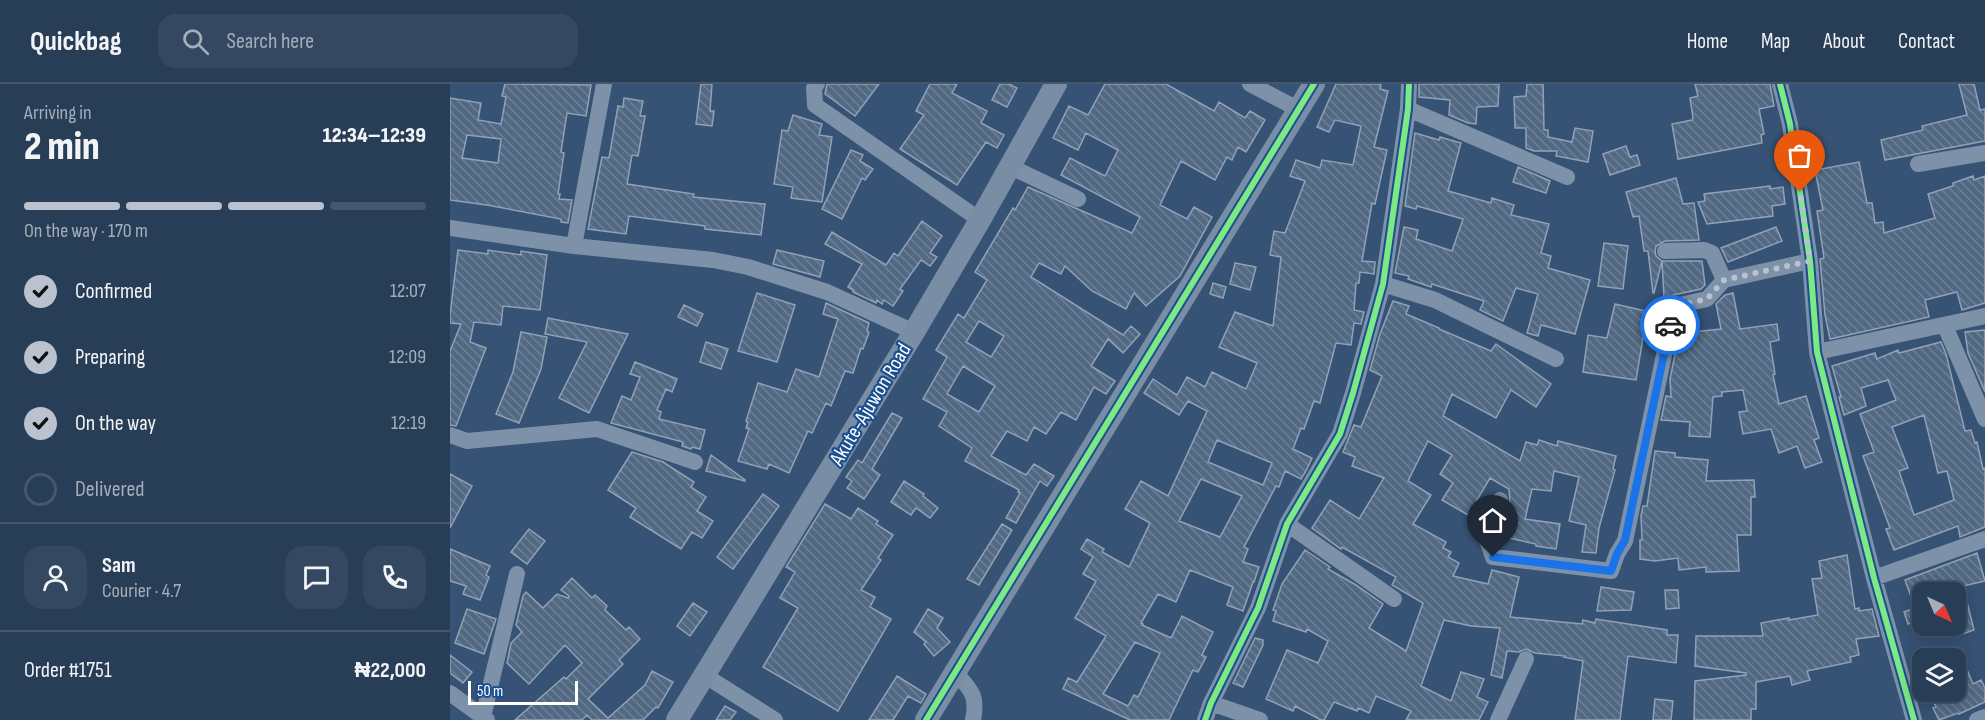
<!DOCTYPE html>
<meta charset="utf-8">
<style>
body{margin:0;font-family:"Sofia Sans Condensed",sans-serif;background:#344961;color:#f1f3f6;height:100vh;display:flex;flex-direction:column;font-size:22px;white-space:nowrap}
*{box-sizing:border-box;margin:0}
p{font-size:20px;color:#a5aeba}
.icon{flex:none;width:33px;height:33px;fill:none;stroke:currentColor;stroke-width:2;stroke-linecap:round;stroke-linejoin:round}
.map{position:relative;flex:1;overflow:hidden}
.drawer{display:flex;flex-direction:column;background:#283e57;width:450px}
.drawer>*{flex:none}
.needle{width:39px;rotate:136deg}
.tools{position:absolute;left:1462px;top:498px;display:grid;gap:12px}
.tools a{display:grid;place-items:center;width:54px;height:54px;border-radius:12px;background:#283e57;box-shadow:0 3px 15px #0003,0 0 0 2px #44576d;font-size:30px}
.scale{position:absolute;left:18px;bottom:15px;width:110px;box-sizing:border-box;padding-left:6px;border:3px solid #fff;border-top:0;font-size:16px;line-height:21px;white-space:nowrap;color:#fff;-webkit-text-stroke:4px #1b4f8f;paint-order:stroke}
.pin{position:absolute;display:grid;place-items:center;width:51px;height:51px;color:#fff;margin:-62px -26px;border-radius:50% 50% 50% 0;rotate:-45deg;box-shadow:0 0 6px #0007}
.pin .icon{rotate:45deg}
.courier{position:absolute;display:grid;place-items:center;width:60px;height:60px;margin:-30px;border:4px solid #1a73e8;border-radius:50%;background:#fff;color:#222;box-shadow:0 2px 8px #0007}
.overview em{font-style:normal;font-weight:800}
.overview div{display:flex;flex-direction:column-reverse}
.overview{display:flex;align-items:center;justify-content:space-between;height:102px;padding:0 24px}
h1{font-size:39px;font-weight:800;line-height:45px}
.bar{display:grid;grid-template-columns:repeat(4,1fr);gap:9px 6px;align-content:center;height:72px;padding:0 24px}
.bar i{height:8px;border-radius:4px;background:#44576d}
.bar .active{background:#b9c2ce}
.bar p{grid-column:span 4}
.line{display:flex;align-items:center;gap:15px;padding:0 24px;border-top:2px solid #44576d}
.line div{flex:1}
.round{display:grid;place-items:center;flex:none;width:63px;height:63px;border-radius:18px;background:#344961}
ol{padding:0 24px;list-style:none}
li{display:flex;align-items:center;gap:18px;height:66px}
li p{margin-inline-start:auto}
li .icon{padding:6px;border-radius:50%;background:#b9c2ce;color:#111;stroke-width:4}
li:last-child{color:#a5aeba}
li i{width:33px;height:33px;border:3px solid #44576d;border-radius:50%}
header{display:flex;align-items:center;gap:36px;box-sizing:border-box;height:84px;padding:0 30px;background:#283e57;border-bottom:2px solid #44576d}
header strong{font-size:28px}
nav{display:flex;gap:33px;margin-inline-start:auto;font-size:21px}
.search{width:420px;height:54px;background:#344961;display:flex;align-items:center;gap:15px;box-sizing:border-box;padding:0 21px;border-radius:18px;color:#a5aeba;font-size:22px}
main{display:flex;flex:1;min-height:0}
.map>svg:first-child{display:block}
.building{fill:url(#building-back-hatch);stroke:#92a2b6;stroke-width:1.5;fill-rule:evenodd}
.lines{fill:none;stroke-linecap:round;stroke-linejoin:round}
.street{stroke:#7d92a8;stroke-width:16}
.secondary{stroke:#798da4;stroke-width:22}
.cycleway-casing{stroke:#1b4f8f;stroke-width:10}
.cycleway{stroke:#7ce984;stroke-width:6}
.done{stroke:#b9c2ce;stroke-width:6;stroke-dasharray:0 10.8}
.route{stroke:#1a73e8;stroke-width:8}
.labels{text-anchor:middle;stroke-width:4.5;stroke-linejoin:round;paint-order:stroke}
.street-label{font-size:21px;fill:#fff;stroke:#1b4f8f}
</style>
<header>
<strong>Quickbag</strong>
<div class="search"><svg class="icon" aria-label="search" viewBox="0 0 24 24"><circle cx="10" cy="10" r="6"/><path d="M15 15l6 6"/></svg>Search here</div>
<nav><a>Home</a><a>Map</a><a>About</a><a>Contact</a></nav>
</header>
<main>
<section class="drawer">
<div class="overview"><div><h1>2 min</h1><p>Arriving in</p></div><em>12:34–12:39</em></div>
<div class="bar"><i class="active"></i><i class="active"></i><i class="active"></i><i></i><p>On the way · 170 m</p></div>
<ol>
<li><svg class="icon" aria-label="check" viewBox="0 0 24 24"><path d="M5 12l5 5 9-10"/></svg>Confirmed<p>12:07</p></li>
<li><svg class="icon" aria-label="check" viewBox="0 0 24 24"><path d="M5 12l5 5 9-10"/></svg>Preparing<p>12:09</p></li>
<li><svg class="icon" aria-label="check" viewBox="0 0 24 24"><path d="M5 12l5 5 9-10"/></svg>On the way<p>12:19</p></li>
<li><i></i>Delivered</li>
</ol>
<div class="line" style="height:108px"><a class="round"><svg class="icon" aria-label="person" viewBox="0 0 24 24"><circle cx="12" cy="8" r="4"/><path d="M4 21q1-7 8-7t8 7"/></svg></a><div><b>Sam</b><p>Courier · 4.7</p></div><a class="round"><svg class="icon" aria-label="chat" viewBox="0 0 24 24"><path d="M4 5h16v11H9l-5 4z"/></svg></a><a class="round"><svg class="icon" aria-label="phone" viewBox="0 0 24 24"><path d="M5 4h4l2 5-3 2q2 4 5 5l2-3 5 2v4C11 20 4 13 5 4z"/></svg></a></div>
<div class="line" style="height:78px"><div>Order #1751</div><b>₦22,000</b></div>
</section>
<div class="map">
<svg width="1535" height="636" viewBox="0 0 1535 636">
<defs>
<pattern id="building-back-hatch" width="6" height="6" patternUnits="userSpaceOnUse" patternTransform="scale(1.5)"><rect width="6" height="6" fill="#526984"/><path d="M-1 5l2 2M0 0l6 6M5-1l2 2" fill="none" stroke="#6c8096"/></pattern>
</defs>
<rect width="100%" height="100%" fill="#365274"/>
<path class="building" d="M55,0L141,1L136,32L117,29L111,68L114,69L108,110H110L109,115L122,116L118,139L111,138V135L37,121L0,116V14L31,19L28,36L51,40L56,13L52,12ZM17,51L51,55L48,79L12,74Z
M251,0H262L260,27H264L262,42L246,40Z
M377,0H429L405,32L375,10Z
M480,0H507L502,9L537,27L531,39L554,51L547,64L536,58L507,101L450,65L474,31L466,27Z
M550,0H559L567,4L557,23L542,16Z
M655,0H716L764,27L769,18L795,34L800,27L815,36L796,68L788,63L782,76L777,73L765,96L731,77L710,121L737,135L744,123L762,133L730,192L696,222L684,209L676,225L642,207L615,182L611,190L589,179L581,193L673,251L681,242L690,250L673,269L658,255L641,282L665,297L656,310L644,303L626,336L611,328L596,350L584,343L577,357L557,347L541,372L576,391L584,380L604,392L597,402L590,397L566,439L556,434L570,409L568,408L569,406L515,377L522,364L489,342L497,328L473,315L497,273L486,266L508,230L514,234L537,196L525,188L563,124L565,126L578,103L682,149L690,133L611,91L620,74L655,92L668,66L636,49L628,66L603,54L619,22L638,31ZM529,237L554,252L541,273L516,258ZM513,282L545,302L529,328L497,310Z
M886,0H931L930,5L938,7L924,63L937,66L925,120L922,119L912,177L925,178L924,190L910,188L909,199H906L904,226L914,228L911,240L904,239L901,261L886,259L870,319L864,317L854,345L851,344L843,365L862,374L856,387L851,395L835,387L829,403L826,402L794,463L798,465L793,478L809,483L804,498H803L793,527L777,521L783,503L740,486L726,518L708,510L691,539L693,540L692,541L721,554L732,532L763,548L752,571L756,573L748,588L743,586L719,636H680L613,605L618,594L627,598L656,552L625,534L646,497L633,490L643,473L631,465L637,455L654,465L652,468L679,483L700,439L675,425L691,397L718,412L757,327L738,317L729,331L694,309L703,295L727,311L737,293L755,303L762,288L796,305L807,279L769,263L785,228L823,242L831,173L820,171L824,147L835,149L855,97L840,92L846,76L870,84L872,76L903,81L911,42L885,36L879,48L867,43ZM767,356L822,379L813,401L758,378ZM751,395L792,412L770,453L729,437ZM685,558L710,569L688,613L684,611L678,622L653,610Z
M969,0H1049L1048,22L1027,23L1026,40L1018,39L999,31L1000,16L969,13Z
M1077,0H1093L1094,46H1098V53L1122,58L1125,44L1143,47L1138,78L1106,72L1107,67H1084L1076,64V44H1065L1064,13L1076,12Z
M1245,0H1320L1324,22L1309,25L1314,50L1311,51L1312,59L1228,75L1222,40L1242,36L1243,34L1240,14L1248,12Z
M1509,0H1524L1530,26L1535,25V57L1435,76L1431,56L1473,46L1472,42L1517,31Z
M174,14L193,17L190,32H195L188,72L182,71L177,100L244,110L243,113L315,120L311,151L255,145V142L179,132L176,150L138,145L152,73L159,74L168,22L173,23Z
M343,31L372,40L369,51L382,53L372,118L341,114L343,103L324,100L332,46L338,47Z
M965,49L989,56L990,53L1011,59L998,107L1041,119L1042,114L1064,121L1061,131L1099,140L1091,169L1101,172L1098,184L1140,196L1125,250L1091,241L1088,252L1077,249L1088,210L1066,204L1053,237L1030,226L1034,217L982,200L981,203L958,195L959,192L945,189L954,143L968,146L966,155L1002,167L1013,135L967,122L966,125L955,122Z
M1176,62L1180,73L1187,71L1190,81L1160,91L1153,70Z
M401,66L413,71L410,77L423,85L415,96L412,94L392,135L372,125Z
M1409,78L1417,119H1422L1425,139L1433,138L1434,149L1485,134L1478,110L1503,102V99L1523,92L1524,96L1535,92V219L1512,226L1507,208L1475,216L1479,233L1380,255L1375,231L1370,175L1374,174L1367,127L1373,126L1365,86Z
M1068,83L1100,97L1096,109L1063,98Z
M1226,94L1233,120L1244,119L1249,156L1215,157L1206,162L1205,167L1206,172L1212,177L1204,209H1203L1198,167H1194L1189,132L1183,133L1176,108Z
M1320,102V105L1333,103L1335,120L1322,122L1323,132L1257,140L1248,118L1255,117L1254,110Z
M472,137L492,152L480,169L487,173L480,182L471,176L450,205L453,207L443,222L434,216L432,220L427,216L426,219L403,208V206L398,203L412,180L375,160L382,148L436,181L444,169L448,172Z
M1326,143L1332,157L1278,178L1271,164Z
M1154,159L1178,162L1173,205L1148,202Z
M8,166L38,170V166L71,171V167L97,171L90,226L53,222L51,241L24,238L20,258L36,264L6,342L0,341V267L11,240L0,239V231Z
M327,166L374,177L370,193L323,180Z
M1212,177H1252L1255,201L1251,205L1214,213Z
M785,179L806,183L800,206L780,200Z
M763,199L776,203L773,214L760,210Z
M307,209L345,221L327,278L288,267Z
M1283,209L1290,245L1327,240L1329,256L1320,258L1325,290L1323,291L1329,320L1356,312L1369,354L1364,356L1372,378L1355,384L1347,362L1329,369L1321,345L1293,350L1289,328L1297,327L1293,306L1272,308V312L1263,313L1260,353L1239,352L1240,338L1211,336L1216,312L1221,313L1220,295L1231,241L1241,240L1242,248L1271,245L1266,220L1275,211Z
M943,217L959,222L956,230L989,244V245L1041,267L1046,260L1101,300L1086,323L1061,306L1046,334L1002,310L993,332L1070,377L1076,358L1087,361L1089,356L1107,362L1108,357L1166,372L1163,385L1165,386L1149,444L1146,469L1132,468L1136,441L1119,437L1129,393L1104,387L1101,407L1082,405L1075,435L1110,440L1106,465L1086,462V460L1049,452L1060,419L1059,405L1040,394L1018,431L992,416L1003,399L990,390L1002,371L978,357L958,397L981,411L963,440L996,458L993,464L1001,468L998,473L1009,479L1003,492L1038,500L1042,486L1069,493L1060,533L1132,540L1133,536L1145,539L1146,535L1217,546V551H1228L1226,579L1178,572L1170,636H1125L1133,577L1114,573L1115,572L1085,569L1076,565L1069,568L1057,567L1052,594L1041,591L1050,544L1021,542L994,536L971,602L1001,617L1011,588L1034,595L1027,613L1038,618L1029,636H956L961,627L926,612L919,629L908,624L907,627L884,618L874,636H871L845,622L843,627L816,615L837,566L868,579L878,557L857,545L856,548L823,537L826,527L823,526L832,500L855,466L880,483L878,485L906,501L933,520L919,544L956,567L973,519L942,501L946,493L892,463L891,465L862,444L880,416L909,435L934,394L902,382L905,373L893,368L904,341L911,343L932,292L920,286L930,250Z
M376,219L419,239L417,247L419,248L413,265L411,264L403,289L395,287L381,322L376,319L362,349L358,347L339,389L319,380L317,385L288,377L299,345L296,344L298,338L296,337L308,299L337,308L346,285L369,293L388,235L373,230Z
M1165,220L1200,228L1197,242H1195L1186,296L1133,288L1138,251L1157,254Z
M234,221L253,230L247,242L228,233Z
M98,234L178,250L139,329L109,314L137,258L95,250Z
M1535,246V308L1518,269L1515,248Z
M71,248L97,253L91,285L69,339L46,330L63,288Z
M256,258L278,265L271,285L250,278Z
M1491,258L1496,270L1515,347L1521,346L1525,359L1527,358L1533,385L1535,384V443L1510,453L1508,442L1444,466L1436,445L1440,444L1413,372L1424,368L1410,330L1446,316L1438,296L1411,304L1416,322L1394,331L1389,313H1391L1382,282L1425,269L1427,275L1448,266L1449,269ZM1474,331L1488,389L1497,387L1504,416L1464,431L1449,387L1458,384L1442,343Z
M185,278L227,295L222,308L216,305L207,326L211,328L209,335L255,346L250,365L242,363L241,365L232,362L233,358L161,339L172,312L181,316L190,293L180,290Z
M442,329L452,334L422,385L430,391L414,415L397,404L402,397L396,393L408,376L412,379Z
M1205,367L1225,369V373L1258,376L1256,397L1304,396L1305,413H1301V451H1287L1289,487L1256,488V483L1229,486L1228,474L1205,477L1190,475V456H1192L1191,432L1193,422H1197Z
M182,368L213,378L244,398L241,403L256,413L247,427L263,437L252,454L242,448L231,465L180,433L186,424L158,406Z
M261,371L295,396V397L256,387Z
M0,390L22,402L0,444Z
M454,397L474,410L473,412L488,424L480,434L466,424L461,431L441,418Z
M313,410L329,422L283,485L267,473Z
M375,420L401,435L408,424L428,437L426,440L443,451L428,474L431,476L411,506L425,513L420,523L441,535L388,627L313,583L348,524L330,514L345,488L336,483Z
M552,440L562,446L529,501L517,495Z
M79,445L95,457L77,480L61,468Z
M0,465L40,482L36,491L39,493L30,516L13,510L16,502L0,497Z
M1527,469L1535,497L1513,502L1524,546L1512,550L1506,528V503L1492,508H1473V541L1469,536L1458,540L1454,528L1465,524L1455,496Z
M1397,471L1405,525L1409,524V527L1422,525L1429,552L1406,555L1409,571L1400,573L1401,578L1357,587L1360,596L1342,601L1340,592L1306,598V625H1301V636H1244L1245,597L1296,591V589L1245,582L1246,552H1313L1311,539L1339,534V536L1368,531L1362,495L1372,494L1369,477Z
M122,494L142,514L145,511L157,522L155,526L176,546L179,543L190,555L169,576L173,580L138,615L158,634L195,601L202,587L223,598L208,624L206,623L193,636H142L137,631L132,636H65L114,593L116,595L132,579L115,561L79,600L57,579L61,559L72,548L66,541L73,512L76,508L93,524L107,510L118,514L119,512L111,506Z
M1151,503L1184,508L1181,526L1147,527Z
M1215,506H1228L1229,524L1216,525Z
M243,519L257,528L240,552L227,542Z
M17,525L46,535L34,570L5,559Z
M478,525L493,534L487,544L500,558L484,572L474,560L476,558L464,548Z
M805,554L813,556V561L793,603L783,599Z
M0,571L22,588L13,599L0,589Z
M1518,588L1523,600L1531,596L1535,604V618L1509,630L1508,629L1489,636L1483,624L1486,623L1479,608H1506V594Z
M447,592L476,610L471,619L458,612L443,636H419Z
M1205,615L1223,617L1221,636H1203Z
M275,622L286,628L280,636H266Z"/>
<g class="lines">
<path class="street" d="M367,0L364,4L365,21L530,136
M800,0L848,25
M1330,0L1340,40L1360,177L1367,268L1424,494L1464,636
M958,25L1117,93
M1468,80L1535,69
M559,82L628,115
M0,144L124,162L263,176L298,183L377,208L464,248
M124,162L154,0
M1215,167L1254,166L1262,169L1274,196
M933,200L985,216L1106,275
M1495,242L1535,335
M1367,268L1535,232
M0,351L17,357L147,345L245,378
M1050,416L1037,456L1043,473L1161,487L1167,470L1175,457L1222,233L1230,221L1257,215L1274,196L1360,177
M837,440L944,515
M1424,494L1535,455
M505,588C521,606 528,611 523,636
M254,591L325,636
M0,609L37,636
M761,619L810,636
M33,633L67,490
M755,636L761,619L808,524L837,440L890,350L903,309L933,200L958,25L959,0
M1048,636L1076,575
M1527,636L1535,633"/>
<path class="secondary" d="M227,636L464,248L530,136L606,0
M476,636L864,0"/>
<g class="cycleway-casing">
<path id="cycleway" d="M1330,0L1340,40L1360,177L1367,268L1424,494L1464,636
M476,636L864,0
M755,636L761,619L808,524L837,440L890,350L903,309L933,200L958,25L959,0"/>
</g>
<use href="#cycleway" class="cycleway"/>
</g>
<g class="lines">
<path class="done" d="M1220,241L1225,227L1230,221L1257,215L1274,196L1360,177L1350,108"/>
<path class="route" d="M1043,473L1161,487L1167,470L1175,456L1220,241"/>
</g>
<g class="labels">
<g class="street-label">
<text transform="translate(420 320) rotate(-59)" y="7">Akute-Ajuwon Road</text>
</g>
</g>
</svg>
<div class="tools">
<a><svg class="needle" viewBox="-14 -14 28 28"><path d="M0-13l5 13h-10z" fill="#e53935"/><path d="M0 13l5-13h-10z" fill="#a5aeba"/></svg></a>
<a><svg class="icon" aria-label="layers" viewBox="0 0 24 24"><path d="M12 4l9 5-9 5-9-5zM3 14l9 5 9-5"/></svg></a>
</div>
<div class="scale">50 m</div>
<div class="pin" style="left:1350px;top:108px;background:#ea580c"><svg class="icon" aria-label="bag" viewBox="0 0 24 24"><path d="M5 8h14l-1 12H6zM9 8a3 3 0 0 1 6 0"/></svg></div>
<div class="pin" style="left:1043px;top:473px;background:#1f2937"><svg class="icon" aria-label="home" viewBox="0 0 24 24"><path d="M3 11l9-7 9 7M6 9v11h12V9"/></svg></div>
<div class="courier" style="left:1220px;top:241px"><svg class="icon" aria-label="car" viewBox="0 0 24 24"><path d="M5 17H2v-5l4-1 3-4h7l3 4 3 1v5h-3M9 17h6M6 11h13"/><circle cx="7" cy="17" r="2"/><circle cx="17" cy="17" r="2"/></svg></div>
</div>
</main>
